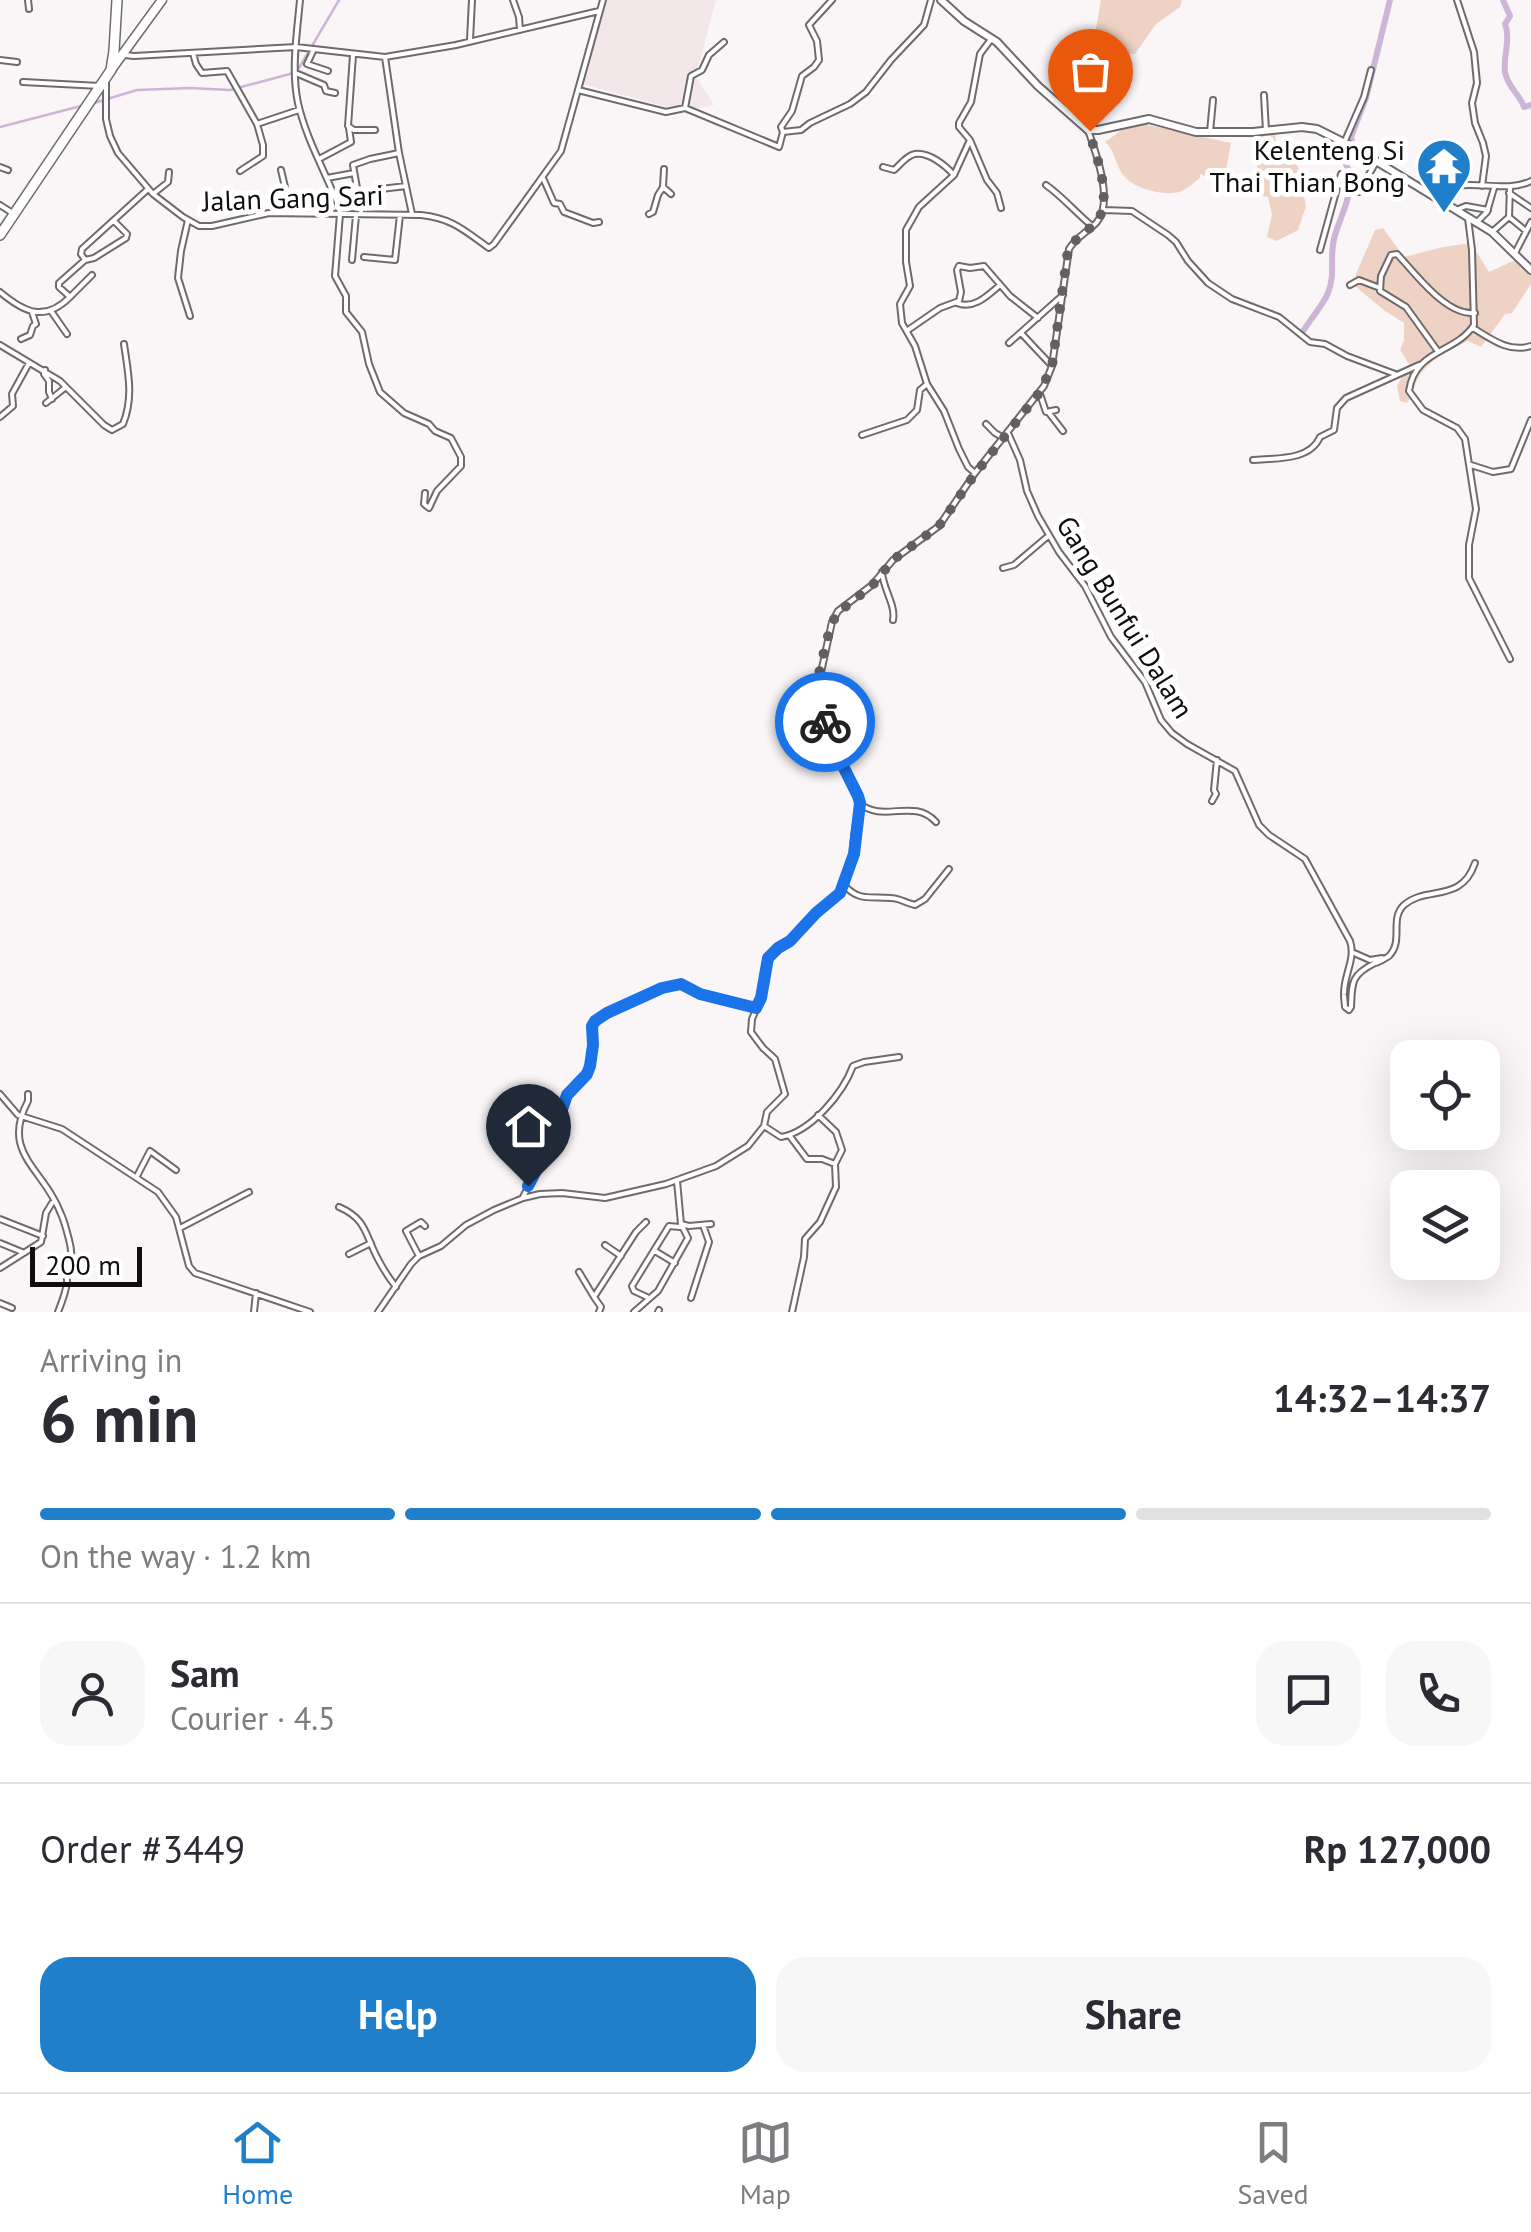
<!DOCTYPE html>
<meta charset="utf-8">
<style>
body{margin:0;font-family:"PT Sans",sans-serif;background:#f7f7f7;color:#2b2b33;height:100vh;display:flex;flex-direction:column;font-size:38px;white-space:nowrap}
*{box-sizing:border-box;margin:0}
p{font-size:32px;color:#7c7c81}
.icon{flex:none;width:55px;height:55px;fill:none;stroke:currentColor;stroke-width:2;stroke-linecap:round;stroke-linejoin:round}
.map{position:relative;height:1312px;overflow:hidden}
.side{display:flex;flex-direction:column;background:#fff;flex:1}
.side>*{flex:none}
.fabs{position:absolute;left:1390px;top:1040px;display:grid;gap:20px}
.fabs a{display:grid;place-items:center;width:110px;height:110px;border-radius:20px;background:#fff;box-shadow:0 10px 40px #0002;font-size:50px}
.scale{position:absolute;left:30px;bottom:25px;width:112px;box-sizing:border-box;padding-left:10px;border:5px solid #0f0e0e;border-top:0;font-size:28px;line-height:35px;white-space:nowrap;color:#0f0e0e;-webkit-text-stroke:8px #fff;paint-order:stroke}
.pin{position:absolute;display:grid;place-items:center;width:85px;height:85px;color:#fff;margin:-102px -42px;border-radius:50% 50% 50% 0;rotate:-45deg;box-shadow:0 0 10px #0007}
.pin .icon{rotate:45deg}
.courier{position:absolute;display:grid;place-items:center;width:100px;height:100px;margin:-50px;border:8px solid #1a73e8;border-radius:50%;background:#fff;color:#222;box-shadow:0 2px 12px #0007}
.overview em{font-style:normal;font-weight:600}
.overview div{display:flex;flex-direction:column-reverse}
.overview{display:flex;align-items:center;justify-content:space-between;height:170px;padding:0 40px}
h1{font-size:65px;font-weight:600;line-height:75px}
.bar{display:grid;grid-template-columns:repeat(4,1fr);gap:15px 10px;align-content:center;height:120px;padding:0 40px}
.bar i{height:12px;border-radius:8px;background:#e1e1e2}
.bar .on{background:#1f7fcb}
.bar p{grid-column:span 4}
.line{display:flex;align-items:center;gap:25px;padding:0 40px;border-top:2px solid #e1e1e2}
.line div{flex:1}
.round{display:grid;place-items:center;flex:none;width:105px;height:105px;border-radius:30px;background:#f7f7f7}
.button{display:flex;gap:20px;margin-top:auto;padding:20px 40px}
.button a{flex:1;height:115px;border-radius:30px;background:#1f7fcb;color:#fff;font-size:40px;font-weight:600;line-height:115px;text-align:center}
.button a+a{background:#f7f7f7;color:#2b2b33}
.tab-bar{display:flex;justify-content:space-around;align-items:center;height:140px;border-top:2px solid #e1e1e2;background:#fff;font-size:28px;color:#7c7c81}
.tab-bar a{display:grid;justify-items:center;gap:5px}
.tab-bar .on{color:#1f7fcb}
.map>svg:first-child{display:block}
.built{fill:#f3e7e9}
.green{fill:#eed2c3}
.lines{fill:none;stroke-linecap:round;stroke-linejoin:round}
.stream{stroke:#ceb4d7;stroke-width:2.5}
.river{stroke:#ceb4d7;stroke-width:6}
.minor-casing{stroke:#6f6b6c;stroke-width:8}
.tertiary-casing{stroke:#6f6b6c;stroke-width:10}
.secondary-casing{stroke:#6f6b6c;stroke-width:11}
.primary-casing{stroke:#6f6b6c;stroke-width:12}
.minor{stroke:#fff;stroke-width:4}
.tertiary{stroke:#fff;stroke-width:6}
.secondary{stroke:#fff;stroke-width:8}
.primary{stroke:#fff;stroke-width:9}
.done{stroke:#615f60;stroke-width:10;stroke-dasharray:0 18}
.route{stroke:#1a73e8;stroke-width:12}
.labels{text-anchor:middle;stroke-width:10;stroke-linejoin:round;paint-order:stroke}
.poi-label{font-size:28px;fill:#0f0e0e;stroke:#fff;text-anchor:end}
.street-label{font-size:28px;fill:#0f0e0e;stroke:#fff}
</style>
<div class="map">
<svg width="1531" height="1312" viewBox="0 0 1531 1312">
<rect width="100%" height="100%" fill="#faf6f7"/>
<path class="built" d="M605,0H716L701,57L697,68L692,70L714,105L695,109L667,107L583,84Z"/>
<path class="green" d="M1101,0H1182L1180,7L1156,24L1135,54L1092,52Z
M1143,124L1231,143L1225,175H1216L1215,179L1200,174V178C1194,182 1186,190 1179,192C1164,196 1135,189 1125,177C1115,166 1116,151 1105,142L1126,127Z
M1275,131L1276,150L1298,166L1306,206L1298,230L1277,241L1267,237L1272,215L1268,197L1243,192L1242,187L1256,182L1260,133Z
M1383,228L1404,257L1443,247L1471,243L1489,272L1515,260L1531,274V284L1512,313L1505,314L1481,347L1468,341C1450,350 1425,361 1416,382C1412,391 1414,396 1406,403L1400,401L1397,386L1409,364L1400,350L1404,340V323L1385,311L1356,287V274L1375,230Z"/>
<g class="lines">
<path class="stream" d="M94,103L137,90L190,88L230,90L290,74L299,68L339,0
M0,127L81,106"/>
<path class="river" d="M1503,0L1510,16L1505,24C1511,39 1503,56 1505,72C1508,88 1519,93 1524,107L1531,105
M1302,333C1309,321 1323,305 1328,293C1336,272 1329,260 1334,239C1340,214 1358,190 1346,164L1354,150L1351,137L1366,98L1390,0"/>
<g class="minor-casing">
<path id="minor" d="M28,0L29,9
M300,0C297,33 291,70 298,103C306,139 326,173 339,207L340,214L335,276L346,296V312L362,332L369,364L380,392L404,413L429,424L435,431L451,438L461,457V466L437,491L429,508L424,504L425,493
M513,0L519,17L520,30
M1457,0L1474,52L1477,83L1472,103L1475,123L1483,143L1486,156L1482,186
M470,40L472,0
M314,49L307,64L328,71
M193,53L196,64L202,73L227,71L257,124L299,110
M125,55L134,56L296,47L385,57L456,45L599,11
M353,55L348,126L354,130H375
M385,57L399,153L412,214
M0,60L17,62
M298,74L324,85L326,91L335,93
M23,82L100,86
M106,82V119L110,136L118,153L153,194L183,217L199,226H212L269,213L421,215C452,218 465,231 489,248L494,244L561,151L603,0
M578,90L666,112L685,108L779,147L783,132L801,130L810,123L850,104L866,92L891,60L924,25L931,0
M1264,95L1266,131
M685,108L691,76L702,70L709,55L724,42
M783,132L781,127L792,111L802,76L814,67L819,60L817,41L809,25L832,0
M1210,132L1213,100
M970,140L987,180L997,193L1001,208
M1344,143L1364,97L1371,70
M319,159L351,142L349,128
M0,167L8,170
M883,167L894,170C900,165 907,155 915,154C929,152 945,165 954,175
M240,171L263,156V145L257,124
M327,178L354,173
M543,178L554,203L560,204L564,212L593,223L599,222
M1337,184L1359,192L1376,162
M1046,185C1063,197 1076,213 1092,226
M663,187L671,194
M381,189L406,186
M1509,193L1531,208
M153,194L168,182L169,172
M1434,197C1459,172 1501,196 1531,181
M0,205L14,214
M1104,210L1132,211L1168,235L1176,242L1188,261L1208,283L1232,299L1279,317L1310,342L1325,344L1347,356L1395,374
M1456,210L1466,206L1488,210
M361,211L353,165L370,159L399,153
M279,213L275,191L285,187L281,170
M649,214L653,212L658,195L663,187L664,169
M1509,217L1510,187
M1468,218L1472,250L1474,325C1455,354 1415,349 1409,391L1423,410L1457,428L1465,439L1476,509L1469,545V578L1510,659
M188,220L181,251L178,278L190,316
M1476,223L1487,212L1494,188
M1492,232L1509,217L1526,231
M1320,250L1341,174
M1515,253L1531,222
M364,257L395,260L400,215
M85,260L81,254L82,249L147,190
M352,260L356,215
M1350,285L1359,280L1380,288
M0,292C25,313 45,322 70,297L59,287V283L85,260L94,258L126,238L127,234L114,221
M70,297L92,275
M957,303C974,310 988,295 1000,285
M51,311L67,334
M1473,328C1491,339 1509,353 1531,346
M908,330L940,308L959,301L961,292L957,270L959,266L970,268L984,266L1010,296L1038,318
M1021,333L1052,366
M21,339L30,335L33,326L36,324L32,312
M1009,343L1063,295
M0,345L60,381L104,425L112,430L123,424C134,397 128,372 124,344
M1437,350L1406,307L1380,291L1381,276L1391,255L1397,254C1416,274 1446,316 1475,313
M45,370L44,374L49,381V392L52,399
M1040,394L1046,412L1056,410
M46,403L66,387
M1049,413L1063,431
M0,417L13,406L12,394L29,363
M986,424L995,433L1004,438
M1008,433L1020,460L1027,491L1038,516L1059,552L1085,586L1111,637L1145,682L1161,720L1172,733L1187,744L1235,771L1259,825L1269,835L1305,859L1350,941C1356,959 1344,974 1344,993
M862,435L907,420L917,410L920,390L927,384
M1253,460C1275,458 1310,461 1320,437L1334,430L1337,408L1346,398L1419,365
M1471,465L1493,472L1511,469L1531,420
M975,473L968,467L959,449L944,411L927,384L915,346L902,323L900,304L910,286L906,262V230L919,207L954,175L970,140L959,127V123L971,102L980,54L992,38
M1003,568L1014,565L1047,537
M882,572C883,589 896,605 893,620
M1212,801L1216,794L1214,790L1217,760
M859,803C884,824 913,797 936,822
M844,885C859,902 871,896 891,898C899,898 906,903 915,905L925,899L949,869
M1354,953L1370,960L1382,958
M1344,996L1345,1007L1349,1010L1351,1007C1352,982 1351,975 1375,963C1377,963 1388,957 1389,956C1404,941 1389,919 1404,905C1427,885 1461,904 1475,863
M0,1094L18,1115L62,1129L158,1192L176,1217L189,1266L195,1273L310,1312
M28,1094V1101C0,1154 44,1168 61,1214C64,1220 71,1245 71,1251C72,1261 70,1257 67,1266C66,1272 67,1276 67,1282C66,1292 62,1302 58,1312
M764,1126L781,1137C811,1132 843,1093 853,1066L864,1062L899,1057
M789,1135L807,1159H822L835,1164
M137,1176L150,1151L176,1170
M677,1181L681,1224L689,1226L711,1224
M523,1197L550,1144L567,1095L587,1074L591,1065L593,1045L592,1026L595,1021L607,1013L663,988L681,984L700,994L756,1008
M339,1207C367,1219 365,1235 378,1259C383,1269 389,1278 396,1287
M0,1219L43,1236
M180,1228L249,1192
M0,1243L22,1252
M605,1245L621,1256
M655,1251L675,1263
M349,1254L371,1243
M419,1256L406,1231L421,1222L425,1226
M0,1268L41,1242L46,1213L52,1203
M579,1272L594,1297
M649,1298L634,1291L632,1286L669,1226L680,1227
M691,1298L709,1242L703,1225
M0,1303L12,1308
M254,1312L256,1293
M378,1312L411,1264L419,1256L441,1246L466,1225L494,1210L523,1198L540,1194L562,1193L605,1198L666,1184L716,1166L748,1146L764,1126L767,1112L785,1094L775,1059L763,1048L751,1032L752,1019L761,998L768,958L778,948L789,941L815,913L840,893L853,854L854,837L859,803L858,796L838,757L836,737L822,717L815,700L832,622L838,611L872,585L893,560L939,526L975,473L1044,386L1052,366L1069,249C1076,237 1088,232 1097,222C1114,201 1096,153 1088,130
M599,1312L601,1307L594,1297L636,1232L646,1222
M634,1312L658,1291L688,1238L681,1224
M658,1312L659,1310
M792,1312L804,1257L805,1239L820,1222L836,1187L835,1164L842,1150L836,1132L818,1115"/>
</g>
<g class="tertiary-casing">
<path id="tertiary" d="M941,0L964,21L997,42L1038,86L1088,130H1098L1149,119L1196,132H1253L1302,127L1317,129L1353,147L1492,232L1531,270"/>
</g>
<g class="secondary-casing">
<path id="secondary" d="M111,70L162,0"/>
</g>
<g class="primary-casing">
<path id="primary" d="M0,235L111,70L114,51L117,0"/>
</g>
<use href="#minor" class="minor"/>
<use href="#tertiary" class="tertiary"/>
<use href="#secondary" class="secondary"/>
<use href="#primary" class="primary"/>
</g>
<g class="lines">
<path class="done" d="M825,722L816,706L814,695L827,639L836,614L872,586L893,560L939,526L975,474L1040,392L1052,366L1068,250C1076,237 1087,232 1096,222C1114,202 1096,153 1088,130L1090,131"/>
<path class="route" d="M528,1186L550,1144L567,1095L587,1074L590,1066L593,1045L592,1026L595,1021L607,1013L662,988L681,984L700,994L756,1008L761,998L768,958L778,948L790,941L816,913L840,893L854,854L860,803L858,796L838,756L836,737L825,722"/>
</g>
<defs>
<g id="temple-pin" transform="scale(2.875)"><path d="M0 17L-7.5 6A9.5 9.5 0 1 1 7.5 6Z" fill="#1f7fcb" stroke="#fff"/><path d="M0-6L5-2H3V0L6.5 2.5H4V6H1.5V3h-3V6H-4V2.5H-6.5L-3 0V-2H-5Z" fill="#fff"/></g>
</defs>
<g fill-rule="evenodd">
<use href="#temple-pin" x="1444" y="166"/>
</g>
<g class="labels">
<g class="poi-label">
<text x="1405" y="160">Kelenteng Si<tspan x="1405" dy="32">Thai Thian Bong</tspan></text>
</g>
<g class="street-label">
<text transform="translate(293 198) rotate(-2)" y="10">Jalan Gang Sari</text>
<text transform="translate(1125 617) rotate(58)" y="10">Gang Bunfui Dalam</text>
</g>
</g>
</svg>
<div class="fabs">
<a><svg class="icon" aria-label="locate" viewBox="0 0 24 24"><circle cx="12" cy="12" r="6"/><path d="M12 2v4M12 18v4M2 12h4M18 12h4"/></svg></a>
<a><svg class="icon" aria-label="layers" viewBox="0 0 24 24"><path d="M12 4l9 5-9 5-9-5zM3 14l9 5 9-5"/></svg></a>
</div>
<div class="scale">200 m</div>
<div class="pin" style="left:1090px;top:131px;background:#ea580c"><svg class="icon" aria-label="bag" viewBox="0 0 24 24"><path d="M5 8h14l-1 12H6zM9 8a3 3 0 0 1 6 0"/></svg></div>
<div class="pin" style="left:528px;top:1186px;background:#1f2937"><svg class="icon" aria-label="home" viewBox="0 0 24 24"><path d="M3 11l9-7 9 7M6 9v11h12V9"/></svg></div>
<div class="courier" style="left:825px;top:722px"><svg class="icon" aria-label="bike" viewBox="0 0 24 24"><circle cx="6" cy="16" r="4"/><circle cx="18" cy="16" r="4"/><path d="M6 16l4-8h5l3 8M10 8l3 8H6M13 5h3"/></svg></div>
</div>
<section class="side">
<div class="overview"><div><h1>6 min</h1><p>Arriving in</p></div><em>14:32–14:37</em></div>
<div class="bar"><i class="on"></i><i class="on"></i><i class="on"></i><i></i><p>On the way · 1.2 km</p></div>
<div class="line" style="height:180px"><a class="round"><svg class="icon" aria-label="person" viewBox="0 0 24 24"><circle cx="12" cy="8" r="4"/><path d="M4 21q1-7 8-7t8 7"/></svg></a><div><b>Sam</b><p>Courier · 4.5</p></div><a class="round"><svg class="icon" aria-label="chat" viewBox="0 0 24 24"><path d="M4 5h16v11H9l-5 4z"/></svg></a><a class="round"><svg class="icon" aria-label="phone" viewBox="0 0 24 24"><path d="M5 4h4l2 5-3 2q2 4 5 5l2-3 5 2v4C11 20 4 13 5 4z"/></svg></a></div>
<div class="line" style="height:130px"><div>Order #3449</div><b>Rp 127,000</b></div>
<div class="button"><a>Help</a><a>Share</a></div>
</section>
<nav class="tab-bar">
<a class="on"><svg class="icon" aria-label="home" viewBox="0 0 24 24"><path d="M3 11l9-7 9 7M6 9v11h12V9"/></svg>Home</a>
<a><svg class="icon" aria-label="map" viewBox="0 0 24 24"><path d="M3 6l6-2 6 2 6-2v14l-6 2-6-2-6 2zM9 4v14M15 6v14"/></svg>Map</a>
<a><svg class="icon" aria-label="saved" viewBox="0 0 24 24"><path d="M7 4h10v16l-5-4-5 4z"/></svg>Saved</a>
</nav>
